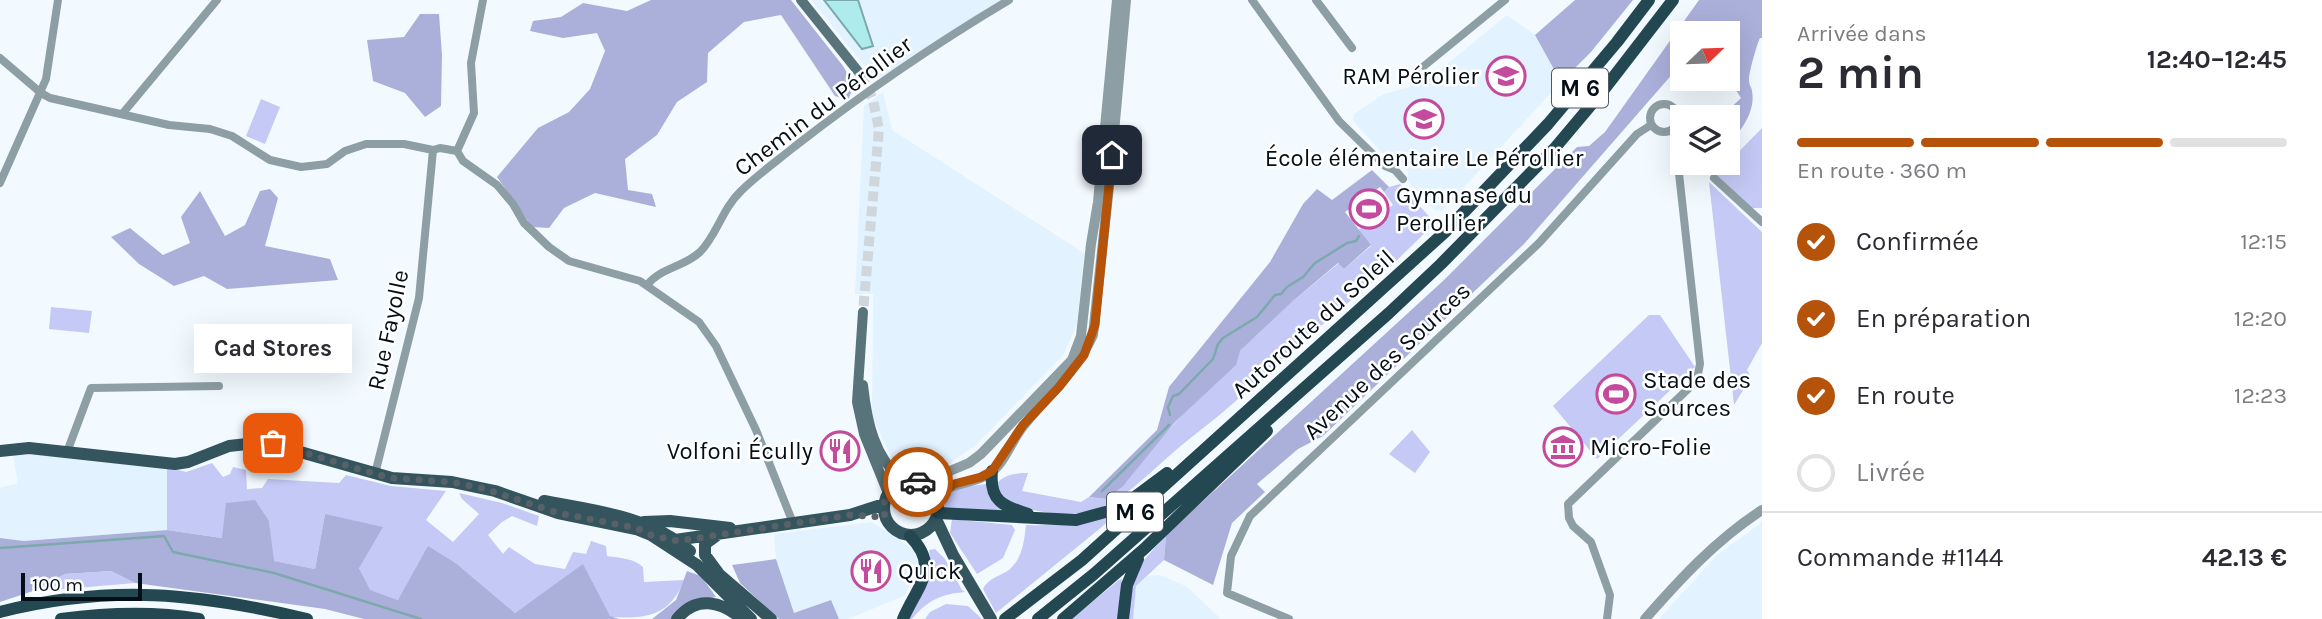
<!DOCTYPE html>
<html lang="fr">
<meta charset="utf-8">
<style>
body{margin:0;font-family:Karla,sans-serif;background:#f2f2f3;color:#2b2b33;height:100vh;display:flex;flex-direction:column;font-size:26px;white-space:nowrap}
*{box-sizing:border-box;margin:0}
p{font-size:23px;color:#7c7c81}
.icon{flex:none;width:38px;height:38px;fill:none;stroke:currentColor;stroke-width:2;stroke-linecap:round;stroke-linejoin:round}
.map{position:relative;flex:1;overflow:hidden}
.details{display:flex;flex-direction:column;background:#fff;width:560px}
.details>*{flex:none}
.needle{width:46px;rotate:67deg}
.buttons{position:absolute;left:1670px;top:21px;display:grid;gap:14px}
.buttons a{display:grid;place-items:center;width:70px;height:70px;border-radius:0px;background:#fff;box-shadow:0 7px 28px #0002;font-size:35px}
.scale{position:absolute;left:21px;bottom:18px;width:121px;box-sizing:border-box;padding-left:7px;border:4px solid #040e16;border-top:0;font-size:19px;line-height:24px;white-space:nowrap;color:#040e16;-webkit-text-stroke:5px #fff;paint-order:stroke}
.pin{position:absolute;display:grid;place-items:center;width:60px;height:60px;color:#fff;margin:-30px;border-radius:14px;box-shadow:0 4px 10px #0006}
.courier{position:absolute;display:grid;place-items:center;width:70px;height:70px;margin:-35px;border:5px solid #b45309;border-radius:50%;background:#fff;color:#222;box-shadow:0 2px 9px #0007}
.bubble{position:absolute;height:49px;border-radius:0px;background:#fff;box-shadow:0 7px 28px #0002;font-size:23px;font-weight:700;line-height:49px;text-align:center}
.overview em{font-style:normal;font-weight:700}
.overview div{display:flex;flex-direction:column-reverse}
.overview{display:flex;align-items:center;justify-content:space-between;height:119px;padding:0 35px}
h1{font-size:46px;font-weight:700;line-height:52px}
.bar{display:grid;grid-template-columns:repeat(4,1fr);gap:10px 7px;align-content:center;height:84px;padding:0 35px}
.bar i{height:9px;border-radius:5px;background:#e1e1e2}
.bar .current{background:#b45309}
.bar p{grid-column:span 4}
.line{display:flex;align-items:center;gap:18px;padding:0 35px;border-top:2px solid #e1e1e2}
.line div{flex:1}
ol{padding:0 35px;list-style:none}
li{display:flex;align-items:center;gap:21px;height:77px}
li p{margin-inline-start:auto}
li .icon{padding:7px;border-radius:50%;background:#b45309;color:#fff;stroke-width:4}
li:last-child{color:#7c7c81}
li i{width:38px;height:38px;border:4px solid #e1e1e2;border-radius:50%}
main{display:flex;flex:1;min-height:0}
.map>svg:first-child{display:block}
.built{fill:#e2f2fe}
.green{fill:#c4c9f5}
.forest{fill:#abb0db}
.water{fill:#aeebec;stroke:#7ba9ac;stroke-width:2}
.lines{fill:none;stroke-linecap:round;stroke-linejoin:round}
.stream{stroke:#7ba9ac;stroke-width:2.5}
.secondary-tunnel{stroke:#cfd7dc;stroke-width:10;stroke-dasharray:10 5;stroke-linecap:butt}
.minor{stroke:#8d9ea4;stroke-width:8}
.tertiary{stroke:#8d9ea4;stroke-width:10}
.secondary{stroke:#59737b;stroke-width:10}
.primary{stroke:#35555e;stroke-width:12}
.trunk{stroke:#244852;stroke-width:12}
.done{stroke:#586168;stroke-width:7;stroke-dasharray:0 12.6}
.route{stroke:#b45309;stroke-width:9}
.labels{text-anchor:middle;stroke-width:5;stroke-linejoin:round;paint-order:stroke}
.shield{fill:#fff;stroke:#4f565c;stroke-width:2}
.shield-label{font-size:23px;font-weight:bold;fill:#040e16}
.poi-label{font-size:24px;fill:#040e16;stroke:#fff;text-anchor:start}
.street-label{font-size:24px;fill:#040e16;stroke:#fff}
</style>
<main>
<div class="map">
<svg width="1762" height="619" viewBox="0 0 1762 619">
<rect width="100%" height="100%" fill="#f3faff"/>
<path class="built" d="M811,0H1003L876,80Z
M1507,15L1535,35L1561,82L1442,211L1434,210L1408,182V172L1395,157L1388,159L1353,121L1354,114L1384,94L1424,83Z
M883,92L892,130L1084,253L1077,324L1064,354L977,444L937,472L905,476L893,462L872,415L873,294H855L864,106Z
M13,455H41L167,467V530L24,541L0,538V488L18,483Z
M872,522L915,550L919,570L904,596L848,619H839L830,601L794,614L776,559L774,534Z
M1762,522V619H1659L1716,556Z
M1159,575L1186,586L1221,619H1132L1136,586L1147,576Z"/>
<path class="green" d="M261,99L280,107L265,144L246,136Z
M1762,128V208H1750L1716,175Z
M1709,182L1762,232V343L1747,370L1751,377L1734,405Z
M1400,184L1435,223L1390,267L1253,384C1230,409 1202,428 1176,450C1129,490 1106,524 1038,511C1012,506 1010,508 996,485C1003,474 1016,473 1028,473L1022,491L1081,502L1089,497L1106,499L1240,351L1293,301L1339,263L1344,269L1371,246L1357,231L1393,205L1384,192L1389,187Z
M51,307L92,311L89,333L49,329Z
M1649,315H1660L1695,367L1597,459L1553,406Z
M1412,430L1430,452L1415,473L1389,454Z
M212,463L223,477L230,474L233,467L246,470L247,489L262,488L268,479L339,483L346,475L391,486L446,491L426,520L453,542L479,514L462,499L459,493L502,503L539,516L537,526L512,516L502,522L488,535L503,554L509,547L535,564L565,569L573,552L586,554L591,541L606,546L607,556C620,558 633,558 643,567L644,582L684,580C670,616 647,619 610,617L583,565L515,613L457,564L398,600L369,590L359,568L325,514L315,569L273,561L269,521L222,538L167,530V467L186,472Z
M986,484L1004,511L944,508L941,497L950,489Z
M1117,513L1103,526L996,613L983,589C989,577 1000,577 1010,569C1023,557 1024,541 1026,525C1058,526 1087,523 1117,513Z
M952,519L1012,525L1015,530L1003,558L977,574L950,533Z
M1166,535L1164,560L1136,586L1133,619H1126L1133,578L1144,560Z
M935,549L945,559L962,590L965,592C941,594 928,600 912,619H906L929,575L931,567L929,550Z
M111,571L135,583L30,592L65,574Z
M1122,579L1119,619H1071L1119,580Z
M946,604L968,606L982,619H925L930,612Z"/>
<path class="forest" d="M651,0H791L843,66L854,85L848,100L835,96L781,15L744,22L708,53L707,82L677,102L657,135L625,159L628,190L652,194L656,207L595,193L564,208L549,228L532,227L497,177L538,128L569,112L590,89L605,51L597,33L563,38L530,31L533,21L561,17L583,3L627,11Z
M1575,0H1633L1591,52L1561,82L1535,35Z
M1699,0H1762V38H1760C1757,44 1748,75 1749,81C1749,85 1752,88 1752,91C1756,112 1740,132 1727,146V117H1721L1741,98L1727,76V33H1682V70L1675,71L1524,244L1323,436L1298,449L1257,484L1265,492L1232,523L1213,585L1164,560L1166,535L1444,280L1577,147L1589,146L1605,132Z
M420,14H439L442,55L441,106L425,117L405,93L373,81L367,40L404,37Z
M1372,170L1389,187L1384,192L1380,187L1345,212L1371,245L1344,269L1338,263L1293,301L1240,351L1236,365L1175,422L1123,486L1106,499L1089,497L1157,430L1169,387L1270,262L1303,204L1317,189L1332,200Z
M270,189L278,198L265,246L330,259L338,280L227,289L204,276L174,286L139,264L111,237L130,228L163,255L190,243L181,217L200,191L225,236L245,225L260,191Z
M255,500L269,521L274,561L315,569L325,514L383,527L359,568L370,590L398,600L428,546L457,564L515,613L583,564L610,616L619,619H364L325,609L135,583L111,571L65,574L30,592L0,602V538L24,541L167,530L222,538L226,503Z
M776,559L794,613L831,600L839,619H779L740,583L732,565Z
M687,571L701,576L716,597L688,604L671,619H652L676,600Z"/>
<path class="water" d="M824,0H858L873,46L862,49Z"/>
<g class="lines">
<path class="stream" d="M1170,415L1168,407L1173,396L1179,394L1213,359L1218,344L1223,338L1257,317L1275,295L1281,294L1287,287L1303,277L1315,263L1347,243L1356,241L1359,236
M1102,491L1169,425
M0,548L164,536L173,552L274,573L421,619"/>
<path class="secondary-tunnel" d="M861,75L873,100L879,129L863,312"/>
<path class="minor" d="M1252,0L1339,121L1385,166L1395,170L1403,179
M1316,0L1352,48
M0,58L41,93L50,98L169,125L210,129L232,136L270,160L301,167L327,164L345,151L366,144H404L433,150L440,148L457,151L463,161L497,185L513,204L524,223L549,247L569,261L640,281L699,322L716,346L756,430L793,523
M1424,66L1505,0
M1650 118a14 14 0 1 1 28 0a14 14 0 1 1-28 0Z
M123,113L217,0
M457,151L474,113L471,63L483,0
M1714,178L1762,222
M0,183L46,79L58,0
M647,285C660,268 684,267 700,252C717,235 722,209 741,191C757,175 777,161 794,147C862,94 935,44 1009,0
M67,452L91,388L219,386
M375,474L419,298L433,150
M1289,619L1227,593L1231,556L1250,516L1539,243L1637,134L1651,125
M1607,619L1610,595L1591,542L1573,526L1569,518L1568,504L1689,388L1697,379L1700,364L1674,128"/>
<path class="tertiary" d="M921,483L969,463L981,454L1072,360L1081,336L1091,244L1098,202L1117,0
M936,496C955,480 973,485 990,473C1005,463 1012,439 1024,425C1049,394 1077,371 1093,335L1110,177L1126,0
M1645,619C1681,578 1716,540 1762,510"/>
<path class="secondary" d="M801,0L861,75
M863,312L857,402L864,434L888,493
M863,385C867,422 874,456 903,482"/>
<path class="primary" d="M0,451L29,448L175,464L188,462L229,446L265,442L392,478L452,482L495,491L558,513L636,529L651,535L697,565L751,619
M884 508a27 27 0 1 1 54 0a27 27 0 1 1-54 0Z
M544,501C596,511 649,516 690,551
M936,519L953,555L991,619
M644,522L670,521L730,528
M716,536L705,544V555L719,574
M675,540L850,515L884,504
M713,569L771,619
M677,619C696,595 721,601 742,619"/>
<path class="trunk" d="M992,471C989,501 1003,506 1028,514
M938,513L1076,520L1109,511L1128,502L1167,473
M0,612C110,584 198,593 307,619
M61,619C107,613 153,611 199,619
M903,619C917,586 941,568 910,536
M1005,619L1082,560L1445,232L1548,124L1617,42L1649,0
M1038,619L1094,574L1389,313L1441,264L1554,149L1602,92L1673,0
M1063,619L1144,549L1267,431
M1123,619L1127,585L1138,559"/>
</g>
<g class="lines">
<path class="done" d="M273,443L375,474L392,478L452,482L482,488L558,513L636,528L651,535L678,541L850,515L885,517C880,494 896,478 918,482"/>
<path class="route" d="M918,482L928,487L936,496L954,484L981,477L992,471L1023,425L1059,387L1084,355L1095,325L1112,155"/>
</g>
<defs>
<g id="school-ring" transform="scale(2.0125)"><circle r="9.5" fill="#fff" stroke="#c34a9d" stroke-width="1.5"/><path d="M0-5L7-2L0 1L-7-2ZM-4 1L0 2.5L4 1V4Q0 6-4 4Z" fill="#c34a9d"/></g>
<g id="stadium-ring" transform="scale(2.0125)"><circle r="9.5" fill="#fff" stroke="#c34a9d" stroke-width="1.5"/><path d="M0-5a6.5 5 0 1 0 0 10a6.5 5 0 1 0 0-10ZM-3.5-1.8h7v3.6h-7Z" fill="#c34a9d"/></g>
<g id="museum-ring" transform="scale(2.0125)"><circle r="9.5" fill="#fff" stroke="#c34a9d" stroke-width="1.5"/><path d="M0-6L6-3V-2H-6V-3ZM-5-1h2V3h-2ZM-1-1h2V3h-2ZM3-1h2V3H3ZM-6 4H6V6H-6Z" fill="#c34a9d"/></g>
<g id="restaurant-ring" transform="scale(2.0125)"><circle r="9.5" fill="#fff" stroke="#c34a9d" stroke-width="1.5"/><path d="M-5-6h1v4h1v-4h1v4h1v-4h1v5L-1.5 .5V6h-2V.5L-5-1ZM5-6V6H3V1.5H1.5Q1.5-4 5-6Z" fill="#c34a9d"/></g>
</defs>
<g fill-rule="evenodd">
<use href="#school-ring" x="1506" y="76"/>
<use href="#school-ring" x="1424" y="119"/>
<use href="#stadium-ring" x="1369" y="209"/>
<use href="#stadium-ring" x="1616" y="394"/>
<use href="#museum-ring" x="1563" y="447"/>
<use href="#restaurant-ring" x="840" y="451"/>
<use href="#restaurant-ring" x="871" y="571"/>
</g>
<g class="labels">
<g class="shield">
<rect x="1552" y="68.5" width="56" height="39" rx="5"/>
<rect x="1107" y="492.5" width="56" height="39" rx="5"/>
</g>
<g class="shield-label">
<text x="1580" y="96">M 6</text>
<text x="1135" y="520">M 6</text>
</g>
<g class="poi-label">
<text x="1479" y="84" text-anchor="end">RAM Pérolier</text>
<text x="1424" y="166" text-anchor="middle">École élémentaire Le Pérollier</text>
<text x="1396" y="203">Gymnase du<tspan x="1396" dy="28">Perollier</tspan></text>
<text x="1643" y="388">Stade des<tspan x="1643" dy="28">Sources</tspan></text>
<text x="1590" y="455">Micro-Folie</text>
<text x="813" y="459" text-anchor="end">Volfoni Écully</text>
<text x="898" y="579">Quick</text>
</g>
<g class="street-label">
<text transform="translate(823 106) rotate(-37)" y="8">Chemin du Pérollier</text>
<text transform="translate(1313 324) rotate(-42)" y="8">Autoroute du Soleil</text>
<text transform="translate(388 330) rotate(-78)" y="8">Rue Fayolle</text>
<text transform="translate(1387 361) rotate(-43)" y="8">Avenue des Sources</text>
</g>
</g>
</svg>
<div class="buttons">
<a><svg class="needle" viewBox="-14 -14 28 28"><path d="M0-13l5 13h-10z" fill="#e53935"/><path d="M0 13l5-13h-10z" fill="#7c7c81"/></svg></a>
<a><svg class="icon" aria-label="layers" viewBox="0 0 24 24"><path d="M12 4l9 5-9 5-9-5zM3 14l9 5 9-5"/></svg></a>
</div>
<div class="scale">100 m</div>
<div class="pin" style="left:273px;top:443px;background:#ea580c"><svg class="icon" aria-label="bag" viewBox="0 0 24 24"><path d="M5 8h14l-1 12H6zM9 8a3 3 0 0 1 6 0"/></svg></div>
<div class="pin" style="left:1112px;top:155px;background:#1f2937"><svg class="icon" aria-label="home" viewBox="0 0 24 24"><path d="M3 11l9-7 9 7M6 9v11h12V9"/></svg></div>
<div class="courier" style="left:918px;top:482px"><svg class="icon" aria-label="car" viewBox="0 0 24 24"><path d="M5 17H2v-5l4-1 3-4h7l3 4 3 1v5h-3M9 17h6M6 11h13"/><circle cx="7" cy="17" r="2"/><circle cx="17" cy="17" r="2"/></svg></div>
<div class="bubble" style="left:194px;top:324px;width:158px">Cad Stores</div>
</div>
<section class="details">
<div class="overview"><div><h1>2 min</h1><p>Arrivée dans</p></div><em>12:40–12:45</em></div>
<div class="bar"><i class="current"></i><i class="current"></i><i class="current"></i><i></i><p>En route · 360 m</p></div>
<ol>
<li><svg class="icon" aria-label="check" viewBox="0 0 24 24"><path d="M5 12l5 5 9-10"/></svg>Confirmée<p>12:15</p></li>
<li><svg class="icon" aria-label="check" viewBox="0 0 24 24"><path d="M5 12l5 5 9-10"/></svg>En préparation<p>12:20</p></li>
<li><svg class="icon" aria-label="check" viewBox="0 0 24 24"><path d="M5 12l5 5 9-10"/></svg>En route<p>12:23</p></li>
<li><i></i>Livrée</li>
</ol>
<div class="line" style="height:91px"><div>Commande #1144</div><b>42.13 €</b></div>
</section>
</main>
